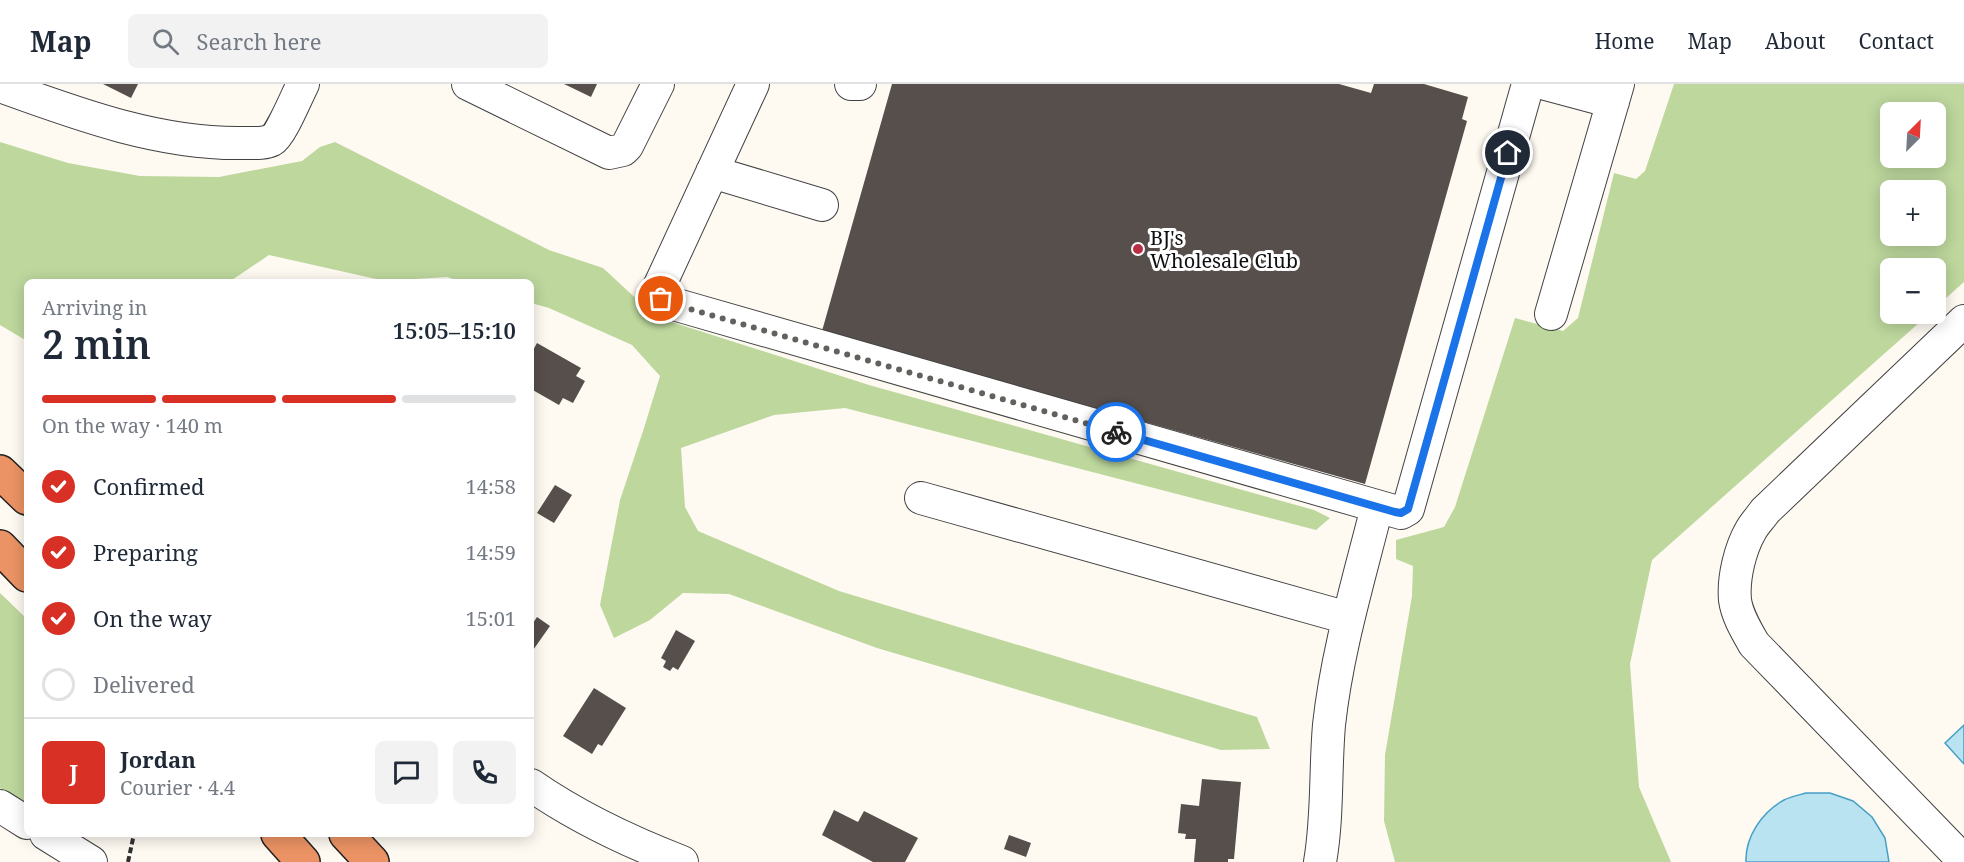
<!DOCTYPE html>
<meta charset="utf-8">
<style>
body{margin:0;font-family:"Noto Serif",serif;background:#f2f2f3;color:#1f2937;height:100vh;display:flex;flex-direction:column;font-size:22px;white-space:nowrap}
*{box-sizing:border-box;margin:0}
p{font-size:20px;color:#747a83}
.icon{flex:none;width:33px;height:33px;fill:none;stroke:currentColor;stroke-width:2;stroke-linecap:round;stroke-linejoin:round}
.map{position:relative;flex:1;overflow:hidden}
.side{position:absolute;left:24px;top:195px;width:510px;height:558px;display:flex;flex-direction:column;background:#fff;border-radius:9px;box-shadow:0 3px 15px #0003}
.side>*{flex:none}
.needle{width:39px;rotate:24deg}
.buttons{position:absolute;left:1880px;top:18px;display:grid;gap:12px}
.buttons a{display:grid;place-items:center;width:66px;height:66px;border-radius:9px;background:#fff;box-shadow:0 3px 15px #0003;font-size:30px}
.pin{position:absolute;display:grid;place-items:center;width:51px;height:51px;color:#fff;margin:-26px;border:3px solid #fff;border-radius:50%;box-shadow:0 2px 6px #0007}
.courier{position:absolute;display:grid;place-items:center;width:60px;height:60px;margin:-30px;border:4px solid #1a73e8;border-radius:50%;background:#fff;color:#222;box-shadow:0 2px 8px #0007}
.headline em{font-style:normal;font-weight:600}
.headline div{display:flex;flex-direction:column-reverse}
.headline{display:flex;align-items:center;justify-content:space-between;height:102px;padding:0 18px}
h1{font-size:39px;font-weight:600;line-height:45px}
.bar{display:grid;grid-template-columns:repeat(4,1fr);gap:9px 6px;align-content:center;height:72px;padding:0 18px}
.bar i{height:8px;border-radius:4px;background:#e0e1e3}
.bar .active{background:#d93025}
.bar p{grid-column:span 4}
.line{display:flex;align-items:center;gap:15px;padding:0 18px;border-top:2px solid #e0e1e3}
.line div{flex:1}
.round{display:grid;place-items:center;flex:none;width:63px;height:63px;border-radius:9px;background:#f2f2f3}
ol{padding:0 18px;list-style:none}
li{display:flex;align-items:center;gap:18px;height:66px}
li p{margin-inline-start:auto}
li .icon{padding:6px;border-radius:50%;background:#d93025;color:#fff;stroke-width:4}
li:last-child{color:#747a83}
li i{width:33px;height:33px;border:3px solid #e0e1e3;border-radius:50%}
header{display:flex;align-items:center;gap:36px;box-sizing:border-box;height:84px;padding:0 30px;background:#fff;border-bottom:2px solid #e0e1e3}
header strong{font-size:28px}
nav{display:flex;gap:33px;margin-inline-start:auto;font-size:21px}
.search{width:420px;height:54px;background:#f2f2f3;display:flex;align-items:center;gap:15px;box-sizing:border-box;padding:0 21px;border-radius:9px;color:#747a83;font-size:22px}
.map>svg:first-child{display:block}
.forest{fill:#bdd79d;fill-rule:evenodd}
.water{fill:#bae3f2;stroke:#459fc5;stroke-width:1.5}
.building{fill:#574f4c}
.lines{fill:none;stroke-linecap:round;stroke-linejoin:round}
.minor-casing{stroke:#424242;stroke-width:34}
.highway-casing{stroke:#202020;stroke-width:36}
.path{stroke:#313131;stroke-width:4;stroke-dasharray:6 3;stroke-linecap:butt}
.minor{stroke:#fff;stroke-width:32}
.highway{stroke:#eb9364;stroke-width:33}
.done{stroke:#63615e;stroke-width:6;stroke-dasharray:0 10.8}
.route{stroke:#1a73e8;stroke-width:8}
.poi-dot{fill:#b72f44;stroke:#fff;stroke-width:2}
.labels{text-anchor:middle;stroke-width:6;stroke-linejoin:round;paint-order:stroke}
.poi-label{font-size:20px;fill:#0f0f0f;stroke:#fff;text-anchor:start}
</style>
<header>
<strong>Map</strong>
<div class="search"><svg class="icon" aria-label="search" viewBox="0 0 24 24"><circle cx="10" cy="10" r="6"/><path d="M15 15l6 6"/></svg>Search here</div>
<nav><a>Home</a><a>Map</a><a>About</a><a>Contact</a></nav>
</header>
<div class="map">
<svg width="1964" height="778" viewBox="0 0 1964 778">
<rect width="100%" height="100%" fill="#fefaf2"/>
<path class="forest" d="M1674,0H1964V198L1935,224V184H1890V230H1929L1652,476L1630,580L1639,703L1671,778H1395L1384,737L1385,671L1412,512L1413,482L1396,475V456L1444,443L1455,423L1515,234L1563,247L1578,234L1614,89L1636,95L1645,87ZM1890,28H1935V74H1890ZM1890,106H1935V152H1890Z
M0,58L68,79L140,92L219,93L302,77L320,63L335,58L549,166L603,184L656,233L869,301L1314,426L1330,434L1316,446L845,324L774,331L681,364L685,423L698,447L839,507L1257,633L1270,665L1221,666L877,564L729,510L683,509L650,536L614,554L600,521L620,416L644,344L660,292L632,261L549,224L531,219V198H462L447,193L385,197L269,171L229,198H27V257L0,241Z
M0,509L27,535V719L0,704Z"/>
<path class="water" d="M1964,641V680L1945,659Z
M1806,709H1830L1853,717L1872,733L1885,754L1889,778H1746C1745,753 1762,728 1784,716C1790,713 1799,711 1806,709Z"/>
<path class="building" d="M103,0H138L131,14Z
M564,0H597L591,13Z
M892,0H1339L1371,9L1374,0H1424L1468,13L1462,35L1467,37L1365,400L822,247Z
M537,259L581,284L576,292L585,297L573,319L563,314L559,321L531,305V270Z
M555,401L572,411L554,439L537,429Z
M537,533L550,542L531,569V542Z
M676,546L695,557L678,586L673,583L670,587L663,583L666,577L661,574Z
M594,604L626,624L602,662L598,660L592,670L563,652Z
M1202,695L1241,698L1234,775H1228V778H1194L1196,755H1185L1186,750L1178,749L1181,720L1199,722Z
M834,726L858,738L864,727L918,754L905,778H873L822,751Z
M1009,751L1031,759L1026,773L1004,765Z"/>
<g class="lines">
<g class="minor-casing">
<path id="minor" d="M468,0L609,69L623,66L627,62L658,0
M753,0L659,203C658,213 661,215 670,219L1401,429L1408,425L1528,0
M851,0H860
M1546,0L1613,18
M0,2C77,30 161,61 245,59C253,59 264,60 272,56C281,51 297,11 303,0
M712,88L822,121
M1551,230L1618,0
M1964,237L1765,427C1761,433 1755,439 1751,446C1740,465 1733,494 1735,516C1737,531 1746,546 1754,560L1964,777
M921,414L1348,534
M531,701C577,733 630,758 682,778
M0,722L27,739
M46,750L91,778
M1320,778C1328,733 1325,687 1329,641C1337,567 1359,495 1377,423"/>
</g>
<g class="highway-casing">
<path id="highway" d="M0,388L27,414
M0,463L27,491
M278,750L303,778
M346,750L372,778"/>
</g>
<path class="path" d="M128,778L134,750"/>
<use href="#minor" class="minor"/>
<use href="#highway" class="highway"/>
</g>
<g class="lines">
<path class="done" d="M661,215L669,219L1116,348"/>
<path class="route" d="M1116,348L1395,428L1401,429L1408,425L1508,69"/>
</g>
<circle class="poi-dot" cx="1138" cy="165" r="6"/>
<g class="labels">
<g class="poi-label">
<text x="1150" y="161">BJ's<tspan x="1150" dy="23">Wholesale Club</tspan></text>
</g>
</g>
</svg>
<div class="buttons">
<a><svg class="needle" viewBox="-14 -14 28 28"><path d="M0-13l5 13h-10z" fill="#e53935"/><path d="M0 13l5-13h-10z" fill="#747a83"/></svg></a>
<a>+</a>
<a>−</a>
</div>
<div class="pin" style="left:661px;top:215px;background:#ea580c"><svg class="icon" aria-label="bag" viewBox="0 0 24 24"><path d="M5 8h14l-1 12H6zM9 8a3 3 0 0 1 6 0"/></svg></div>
<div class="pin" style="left:1508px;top:69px;background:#1f2937"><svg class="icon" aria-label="home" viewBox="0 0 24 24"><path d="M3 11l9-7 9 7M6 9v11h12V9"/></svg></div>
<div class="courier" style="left:1116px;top:348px"><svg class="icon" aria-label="bike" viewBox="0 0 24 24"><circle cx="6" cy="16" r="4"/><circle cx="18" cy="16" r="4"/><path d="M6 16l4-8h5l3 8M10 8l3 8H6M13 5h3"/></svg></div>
<section class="side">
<div class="headline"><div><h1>2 min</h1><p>Arriving in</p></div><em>15:05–15:10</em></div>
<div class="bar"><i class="active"></i><i class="active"></i><i class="active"></i><i></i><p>On the way · 140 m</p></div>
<ol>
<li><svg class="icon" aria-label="check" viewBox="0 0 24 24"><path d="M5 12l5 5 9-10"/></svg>Confirmed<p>14:58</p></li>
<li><svg class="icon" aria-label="check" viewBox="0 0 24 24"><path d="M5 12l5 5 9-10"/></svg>Preparing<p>14:59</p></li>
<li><svg class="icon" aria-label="check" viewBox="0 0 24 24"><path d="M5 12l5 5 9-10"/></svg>On the way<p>15:01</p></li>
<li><i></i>Delivered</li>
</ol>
<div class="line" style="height:108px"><b class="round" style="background:#d93025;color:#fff">J</b><div><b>Jordan</b><p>Courier · 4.4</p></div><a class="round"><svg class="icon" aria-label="chat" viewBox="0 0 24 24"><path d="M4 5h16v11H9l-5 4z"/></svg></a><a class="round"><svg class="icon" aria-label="phone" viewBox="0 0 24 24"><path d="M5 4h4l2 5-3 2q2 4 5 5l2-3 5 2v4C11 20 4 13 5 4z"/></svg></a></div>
</section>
</div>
